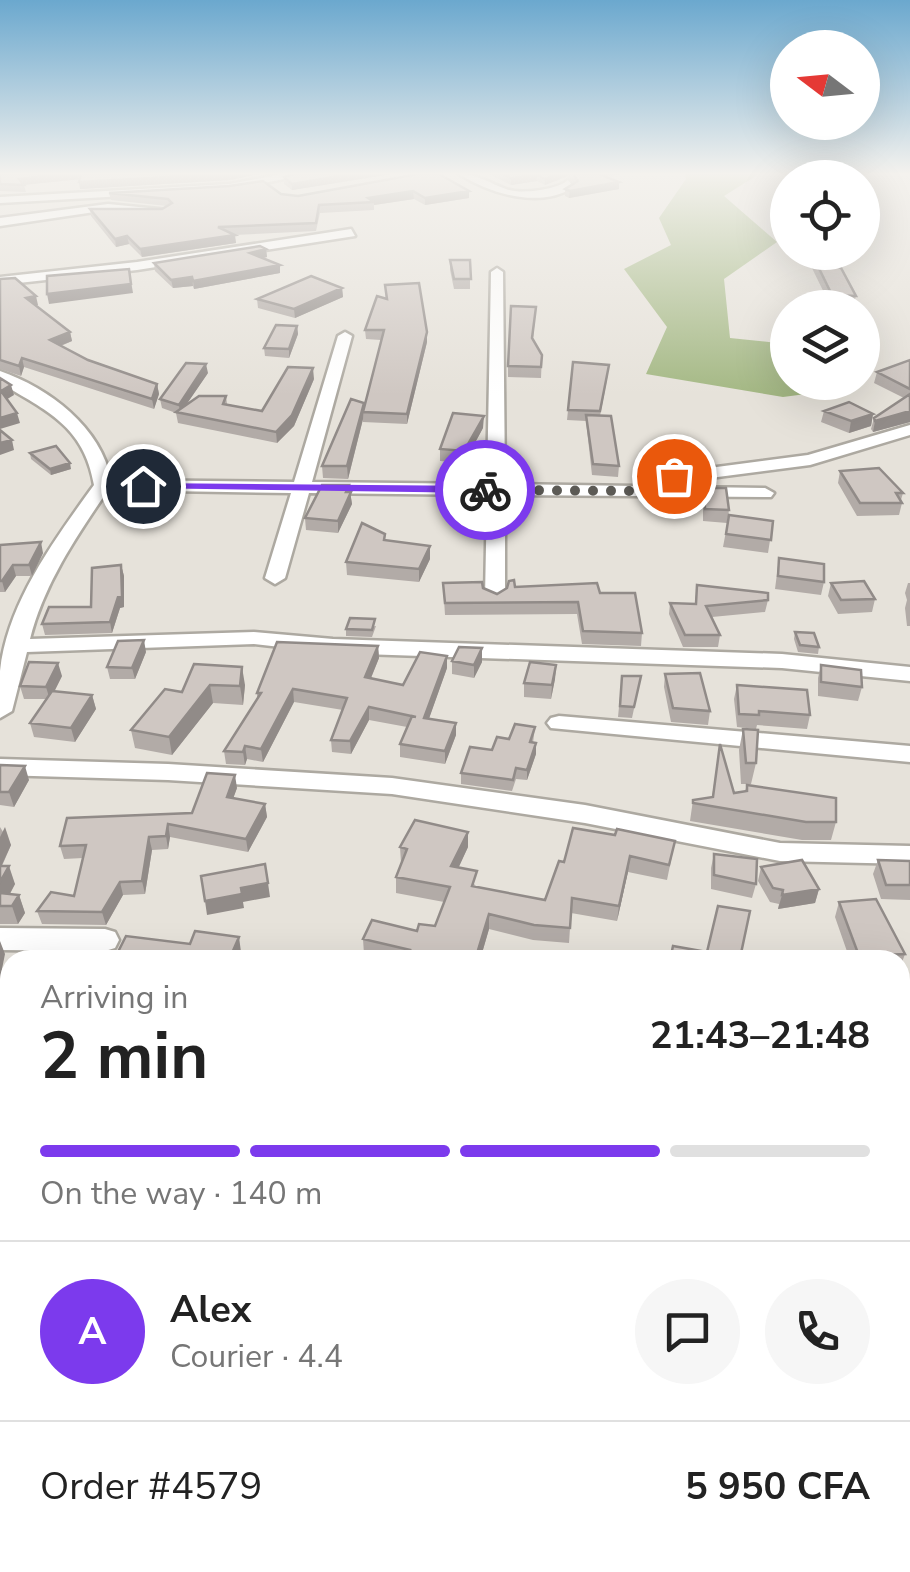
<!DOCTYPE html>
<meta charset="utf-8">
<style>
body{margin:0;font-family:"Nunito Sans",sans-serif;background:#f6f6f6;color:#222;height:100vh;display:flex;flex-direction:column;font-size:38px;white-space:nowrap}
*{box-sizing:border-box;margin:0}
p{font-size:32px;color:#767676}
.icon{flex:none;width:55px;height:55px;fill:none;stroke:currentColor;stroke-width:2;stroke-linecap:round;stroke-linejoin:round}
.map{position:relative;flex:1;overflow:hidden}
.details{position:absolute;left:0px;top:950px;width:910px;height:622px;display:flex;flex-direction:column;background:#fff;border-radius:30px 30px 0 0;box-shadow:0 10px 40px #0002}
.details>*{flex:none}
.needle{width:65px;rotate:286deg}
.tools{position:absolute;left:770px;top:30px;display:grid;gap:20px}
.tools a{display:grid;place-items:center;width:110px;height:110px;border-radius:50%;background:#fff;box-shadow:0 10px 40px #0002;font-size:50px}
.pin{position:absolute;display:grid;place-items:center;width:85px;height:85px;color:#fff;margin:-42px;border:5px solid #fff;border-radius:50%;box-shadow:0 2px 10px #0007}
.courier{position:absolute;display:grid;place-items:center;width:100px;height:100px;margin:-50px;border:8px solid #7c3aed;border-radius:50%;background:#fff;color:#222;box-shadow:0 2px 12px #0007}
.overview em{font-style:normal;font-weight:700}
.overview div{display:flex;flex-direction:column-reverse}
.overview{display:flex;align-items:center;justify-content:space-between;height:170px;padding:0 40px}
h1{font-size:65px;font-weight:700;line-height:75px}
.bar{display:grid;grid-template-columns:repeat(4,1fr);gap:15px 10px;align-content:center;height:120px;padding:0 40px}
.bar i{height:12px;border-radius:8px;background:#e0e0e0}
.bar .active{background:#7c3aed}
.bar p{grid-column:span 4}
.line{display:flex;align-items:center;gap:25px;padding:0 40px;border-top:2px solid #e0e0e0}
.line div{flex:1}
.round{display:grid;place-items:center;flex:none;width:105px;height:105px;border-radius:52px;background:#f6f6f6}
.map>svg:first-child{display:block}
.forest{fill:#a4b884}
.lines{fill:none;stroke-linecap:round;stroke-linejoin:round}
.minor-casing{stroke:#ada9a1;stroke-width:5}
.minor{fill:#fff;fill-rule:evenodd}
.wall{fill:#b2aba7}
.shaded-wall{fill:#918b88}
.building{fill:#cfc7c2;stroke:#918b88;stroke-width:2.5}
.route{fill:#7c3aed}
.done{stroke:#5c5a55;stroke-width:10;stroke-dasharray:0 18}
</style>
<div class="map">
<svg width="910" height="1572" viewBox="0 0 910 1572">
<rect width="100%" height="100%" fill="#e6e2da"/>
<path class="forest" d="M685,174H759L724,196L777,242L724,279L730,338L787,344L788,382L846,383L852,388L783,397L646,374L667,327L624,269L671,245L659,218L686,179Z"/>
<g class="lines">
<g class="minor-casing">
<path id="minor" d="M282,174H308L230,190L0,203V197L230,184Z
M459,174C478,174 489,183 506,189C522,195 559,189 568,180L574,187C541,209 490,194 459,174Z
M108,204L169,210L163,213L108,210L0,226V218Z
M351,229L355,236L137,270L0,285V277L137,262Z
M497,268L503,272L505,484L765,488L774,493L771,497L505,495V597L495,603L485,597L487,495L309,493L285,578L275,584L265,578L291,493L108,490C76,537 44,584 30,639L254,632L333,639L782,654L910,667V681L782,668L333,653L254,644L27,652L12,711L0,718C0,703 0,686 0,671C7,603 55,539 94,485C84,426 47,411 0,383V371C49,388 101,427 111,480L294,482L338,336L345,332L352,336L312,482L487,484L491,272Z
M910,425V435L810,465L656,485L647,480L656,475L808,455Z
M559,716L910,746V762L551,728L547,723L551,718Z
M0,759L168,764L392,778L585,805L780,843L910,846V864L780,861L585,823L392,794L168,780L0,775Z
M0,928L105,929L115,932L119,940L115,948L105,951L0,950Z
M0,1296L10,1299V1337L0,1332Z
M910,1377V1417L900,1418V1378Z
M0,1440L10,1444V1491L0,1486Z
M54,1562H97L101,1572H57Z"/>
</g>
<use href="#minor" class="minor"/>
</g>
<path class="wall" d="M0,174H260L230,180L80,189V179L24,185L26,192L0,191Z
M295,174H392L292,190L284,184V177Z
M418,174L469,191V198L425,205L414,199L374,205V210L320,213L316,231L234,235L236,243L142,257L129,244L116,247L91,216L90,209H162L167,206L111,200L109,193L281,194L298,196Z
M489,174H624L606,177L619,189L569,198L565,196V189L574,184L568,176L545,185L537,181L511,185Z
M266,249L267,257L263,258L280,265V273L194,289L193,286L173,288L155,271L154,263Z
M812,254L856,296L853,306L830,305L810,264Z
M450,260H470V289H454L450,270Z
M0,279L38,305L36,306L70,332L72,341L61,346L88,360L157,384L159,394L154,409L24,367L21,376L0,369Z
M385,285L427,342L407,424L363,422V419L348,479L323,478L322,466L364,406L381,340L366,339L365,330L386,299Z
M342,288L343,297L295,318L258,308L257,299Z
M536,307L533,339L542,355L541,378L508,377V366Z
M297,326L298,334L289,358L265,356L264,348Z
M910,360V422L873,432L871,429L874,418L904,398L874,383L877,372Z
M573,362L608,374L600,416L619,466L618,477L592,475L586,421L567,420Z
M208,373L185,406L226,396L227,404L262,411L314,379L294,426L277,443L178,423L176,413L162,408L160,399Z
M824,411L873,414L871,426L849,433L821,422Z
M483,428L464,463L440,461V449Z
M30,453L71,469L51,475L31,459Z
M840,471L903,493L901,500L902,503L899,515L857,516L838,483Z
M704,488L729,510L727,523L703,521V500Z
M350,492L352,504L338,533L306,530L305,518Z
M729,515L773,521L768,553L723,547Z
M385,534V541L430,559L419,582L347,575L346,562Z
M0,545L43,553L32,576H16L5,592H0Z
M779,558L824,582L821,595L775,589Z
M121,565L124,576V607L120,608L112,633L45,635L42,624L91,607Z
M443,583L483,588L497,594L507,588L515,587L600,593L642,633L641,646L582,644L577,614L445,615Z
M831,583L875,599L872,612L838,614L828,596Z
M908,583H910V626H907L905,608L907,600L905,593Z
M697,585L768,600L765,612L712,617L720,635L718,647H683L669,614L670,603L695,604Z
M376,626L372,637L346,636V629Z
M795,632L819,647L818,654L798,652L794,639Z
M378,646L379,658L371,678L403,685L447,668L429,718L456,735L445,764L400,757V744L407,727L369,720L351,754L332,752L331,740L343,710L294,702L263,762L247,759L245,765L226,764L224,751L257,699V693Z
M482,648V662L474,678L452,674V661Z
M146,652L135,679H110L107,667Z
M194,664L245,685L243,705L213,703L172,755L135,748L131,730L182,692Z
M556,665L555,679L551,699L524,697V683Z
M821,665L862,687L858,701L818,696V678Z
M665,674L710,711L708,725L671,722L664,687Z
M62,676L54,692L92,695L96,709L75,742L34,737L30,723L47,699H24L20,686Z
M622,676H641L632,718L618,717Z
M737,685L810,715L807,729L757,725L756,729L737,727L734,699Z
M535,727L533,743H536V754L527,780L516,779L512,791L461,784V773L509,739Z
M743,729L756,763L751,784H741L739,750Z
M720,744L734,793L745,791L747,785L836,822L831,840H802L690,821L693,800L712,797Z
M0,765L29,780L14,807L0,805Z
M237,788L233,798L265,804L267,817L248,852L170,837L168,849L152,850L145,894L123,895L106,925L42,924L37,911L74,896L83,858L64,859L60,846L192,813Z
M0,827L11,845L2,866L15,884L10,894L19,895L25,913L18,924H0Z
M468,832V847L458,868L477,887L545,900L564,862L615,835L675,841L667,880L628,872L617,921L571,913L569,943L533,940L489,929L480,960H387L364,954L363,939L417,931L435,926L444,902L396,893V877L401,863L400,847Z
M714,854L756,884L752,898L711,889V868Z
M878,860L910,861V900L881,899L873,874Z
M761,867L819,889L815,903L778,909L779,904L770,902L758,881Z
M839,902L905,954L900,968V960H850L835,917Z
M750,911L740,960H670L707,952Z
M900,1004L910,1005V1076L900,1074Z
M900,1450L910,1452V1546L900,1543Z
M304,1562H403L400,1572H309L306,1571Z
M412,1562H453L450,1572H435Z
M636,1562H662L660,1569Z"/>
<path class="shaded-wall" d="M61,174H82L83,179L20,185L19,179Z
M217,174H260L230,180L80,189L79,182Z
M350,174H392L292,190V184Z
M557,174H569L568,176L545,185V179Z
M537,175V181L511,185V178Z
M619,182V189L569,198L570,191Z
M413,191L414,199L374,205V202L368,198Z
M469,191V198L425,205V198Z
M235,235L236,243L142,257L140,249Z
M127,236L129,244L116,247L115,239Z
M266,249L267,257L251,261L250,253Z
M280,265V273L194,289L193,281Z
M129,269L133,293L49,304L47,294Z
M192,277L193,286L173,288L171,280Z
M342,288L343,297L295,318L294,309Z
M36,296L38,305L28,307L26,298Z
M297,326L298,334L289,358V349Z
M70,332L72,341L52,349L50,340Z
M427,332V342L407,424V414Z
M22,358L24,367L21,376L19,366Z
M206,364L208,373L180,414L179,405Z
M313,368L314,379L294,426L277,443L276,432Z
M157,384L159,394L154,409L152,399Z
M11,385L14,395L4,401L1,391Z
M364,403L363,419L348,479L347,466Z
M910,411V422L873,432L875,421Z
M17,413L20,423L0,429V418Z
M873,414L871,426L849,433L851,421Z
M484,416L483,428L464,463V451Z
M12,440L14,450L0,455V443Z
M70,463L71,469L51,475L50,469Z
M349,485L352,504L338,533V521Z
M41,542L43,553L32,576L29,565Z
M430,546V559L419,582V569Z
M13,565L16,576L5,592L2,581Z
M121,565L124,576V607L120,608L112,633L110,622Z
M144,640L146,652L135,679L132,668Z
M378,646L379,658L366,690L365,677Z
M482,648V662L474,678V665Z
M447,656V668L425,730L424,718Z
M58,663L62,676L50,700L46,687Z
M556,665L555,679L551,699L552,685Z
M242,667L245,685L243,705L240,686Z
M210,685L213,703L172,755L169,737Z
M293,689L294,702L263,762L261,749Z
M92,695L96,709L75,742L71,728Z
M369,707V720L351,754L350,741Z
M456,723V735L445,764V751Z
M536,743V754L527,780V770Z
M245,746L247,759L245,765L243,752Z
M25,766L29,780L14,807L9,792Z
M235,775L237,788L229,810L227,797Z
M265,804L267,817L248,852L246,839Z
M168,824L170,837L168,849L166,836Z
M5,827L11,845L0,869V837Z
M468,832V847L452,882L451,866Z
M149,837L152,850L145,894L142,881Z
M630,856L628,872L617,921L619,906Z
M9,866L15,884L3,906H0V882Z
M120,882L123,895L106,925L102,912Z
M268,883L270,897L243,902L244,908L207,915L205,901L241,888Z
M819,889L815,903L778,909L782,895Z
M19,895L25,913L18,924L12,906Z
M489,914V929L480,960H475Z
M239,937L241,952L238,960H229Z
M0,941L5,954L0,979Z
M10,1237V1252L0,1256V1241Z
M5,1552L10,1559V1562H12L15,1566L11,1572H0V1559Z
M394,1562H403L400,1572H391Z"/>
<path class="building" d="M0,174H61L19,179L24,185L0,184Z
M81,174H217L79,182Z
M295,174H350L292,184L284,177Z
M418,174H439L469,191L425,198L413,191L368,198L374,202L319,205L316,223L218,227L235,235L140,249L127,236L115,239L90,209H162L172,203L168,199L109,193L229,186L263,181L281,194L298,196Z
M503,174H557L545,179L537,175L511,178Z
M573,174H599L619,182L570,191L565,189L578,181Z
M260,246L266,249L250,253L280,265L193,281L192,277L171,280L154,263Z
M812,254L841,268L856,296L832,295Z
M450,260H470L471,279H454Z
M129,269L131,284L47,294V276Z
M311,276L342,288L294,309L257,299Z
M15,278L36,296L26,298L70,332L50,340L88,360L157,384L152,399L22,358L19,366L0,360V279Z
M419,283L427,332L407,414L363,412L384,330H365L377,296L387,299L385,285Z
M511,306L536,307L532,338L542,355L541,367L508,366Z
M276,325L297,326L289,349L264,348Z
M910,360V389L877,372Z
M573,362L609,365L600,411L568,410Z
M186,363L206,364L179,405L160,399Z
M288,367L313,368L292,415L276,432L176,412L199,396H226L223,404L262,411Z
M0,378L11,385L1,391L17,413L0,418Z
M910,394V411L875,421L874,418Z
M351,399L364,403L347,466H322Z
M849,402L873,414L851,421L824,411Z
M453,413L484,416L464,451L440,449Z
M586,415L611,416L619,466L593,464Z
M0,430L12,440L0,443Z
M56,446L70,463L50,469L30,453Z
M879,468L903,493H896L902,503H860L840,471Z
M322,485H349L346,492H351L338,521L305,518Z
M704,488H726L729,510L705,509Z
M729,515L773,521L771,540L726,534Z
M362,523L385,534L384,540L430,546L419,569L346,562Z
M41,542L29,565H13L2,581H0V545Z
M779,558L824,564V582L778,576Z
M121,565L122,596L118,597L110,622L42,624L49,607H91L92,568Z
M514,580L515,587L597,583L600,593H635L642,633L583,631L578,602L445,603L443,583L482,582L483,588L497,594L507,588L509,581Z
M864,581L875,599L841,600L831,583Z
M697,585L768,593V600L706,606L720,635H685L670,603L696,604Z
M350,618L375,619L372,630L346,629Z
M795,632L814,633L819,647L800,645Z
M144,640L132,668L107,667L118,641Z
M277,642L378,646L365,677L403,685L420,652L447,656L424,718L456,723L445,751L400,744L412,716L416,717L369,707L350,741L331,740L347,698L293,689L261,749L245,746L243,752L224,751L261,693H257Z
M459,647L482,648L474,665L452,661Z
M29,662L58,663L46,687L20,686Z
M530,662L556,665L552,685L524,683Z
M194,664L242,667L240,686L210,685L169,737L131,730L165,689L182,692Z
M821,665L861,670L862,687L821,682Z
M700,673L710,711L673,708L665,674Z
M622,676H641L634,707L620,706Z
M737,685L807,690L810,715L759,711V715L739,714Z
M52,691L92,695L71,728L30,723Z
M515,724L535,727L530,742L536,743L527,770L516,768L513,780L461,773L470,747L492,750L497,737L509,739Z
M743,729L758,730L756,763H746Z
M720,744L734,793L747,791V785L836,798V822H806L693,803V800L713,797Z
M0,765L25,766L9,792H0Z
M207,773L235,775L227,797L265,804L246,839L168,824L166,836L149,837L142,881L120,882L102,912L37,911L51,892L74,896L86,845L60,846L67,818L192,813Z
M415,820L468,832L451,866L477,871L472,886L545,900L559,861L564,862L573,828L615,835L617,829L675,841L669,865L630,856L619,906L572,898L570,928L534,925L489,914L475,960H406L410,950L363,939L372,920L417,931L419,924L435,926L450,887L396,877L407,849L400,847Z
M714,854L757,859L756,884L714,875Z
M802,860L819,889L782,895L783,890L773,888L761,867Z
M878,860L910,861V885H886Z
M265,864L268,883L241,888L242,894L205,901L201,876Z
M0,866H9L0,882Z
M0,893L19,895L12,906H0Z
M876,899L905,954L859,956L839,902Z
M718,906L750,911L740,958L724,955L723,960H670L673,946L707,952Z
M195,931L239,937L229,960H114L126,936L190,944Z
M900,1004L910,1005V1057L900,1056Z
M10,1166V1237L0,1241V1170Z
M900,1322L903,1348H900Z
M900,1450L910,1452V1527L900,1524Z
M104,1562H150L154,1572H91Z
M333,1562H394L391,1572H356Z
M481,1562H586L594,1567L592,1572H477Z
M841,1564L865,1572H840Z"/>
<linearGradient id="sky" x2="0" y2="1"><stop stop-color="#6ba8ce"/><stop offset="0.44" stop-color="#f4f2ee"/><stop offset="1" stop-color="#f4f2ee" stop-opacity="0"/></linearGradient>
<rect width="910" height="395" fill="url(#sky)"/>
<path class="route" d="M143,483L485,486L491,490L485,493L139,488Z"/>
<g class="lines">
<path class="done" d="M485,490L630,491L674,476"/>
</g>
</svg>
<div class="tools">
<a><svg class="needle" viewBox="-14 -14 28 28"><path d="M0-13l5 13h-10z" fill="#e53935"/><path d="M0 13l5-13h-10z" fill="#767676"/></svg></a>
<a><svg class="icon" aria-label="locate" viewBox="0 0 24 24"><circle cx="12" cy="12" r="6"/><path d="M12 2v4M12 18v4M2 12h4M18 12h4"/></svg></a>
<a><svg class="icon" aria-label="layers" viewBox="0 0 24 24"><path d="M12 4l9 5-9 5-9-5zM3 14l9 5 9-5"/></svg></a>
</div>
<div class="pin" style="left:674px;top:476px;background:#ea580c"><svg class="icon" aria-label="bag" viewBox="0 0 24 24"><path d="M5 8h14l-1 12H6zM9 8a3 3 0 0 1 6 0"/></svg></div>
<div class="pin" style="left:143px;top:486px;background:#1f2937"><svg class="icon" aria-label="home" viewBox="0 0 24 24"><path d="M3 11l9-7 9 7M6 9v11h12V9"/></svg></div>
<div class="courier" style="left:485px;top:490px"><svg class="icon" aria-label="bike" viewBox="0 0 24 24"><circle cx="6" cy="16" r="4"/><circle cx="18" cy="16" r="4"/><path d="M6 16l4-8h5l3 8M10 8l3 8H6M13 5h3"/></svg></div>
<section class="details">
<div class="overview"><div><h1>2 min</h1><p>Arriving in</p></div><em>21:43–21:48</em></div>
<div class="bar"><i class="active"></i><i class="active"></i><i class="active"></i><i></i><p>On the way · 140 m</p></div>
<div class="line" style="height:180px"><b class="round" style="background:#7c3aed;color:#fff">A</b><div><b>Alex</b><p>Courier · 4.4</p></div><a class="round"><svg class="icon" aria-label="chat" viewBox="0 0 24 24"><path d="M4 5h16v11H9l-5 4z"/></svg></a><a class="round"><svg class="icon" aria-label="phone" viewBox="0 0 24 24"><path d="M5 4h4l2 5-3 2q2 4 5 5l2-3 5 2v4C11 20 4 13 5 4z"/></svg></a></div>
<div class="line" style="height:130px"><div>Order #4579</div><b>5 950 CFA</b></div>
</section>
</div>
